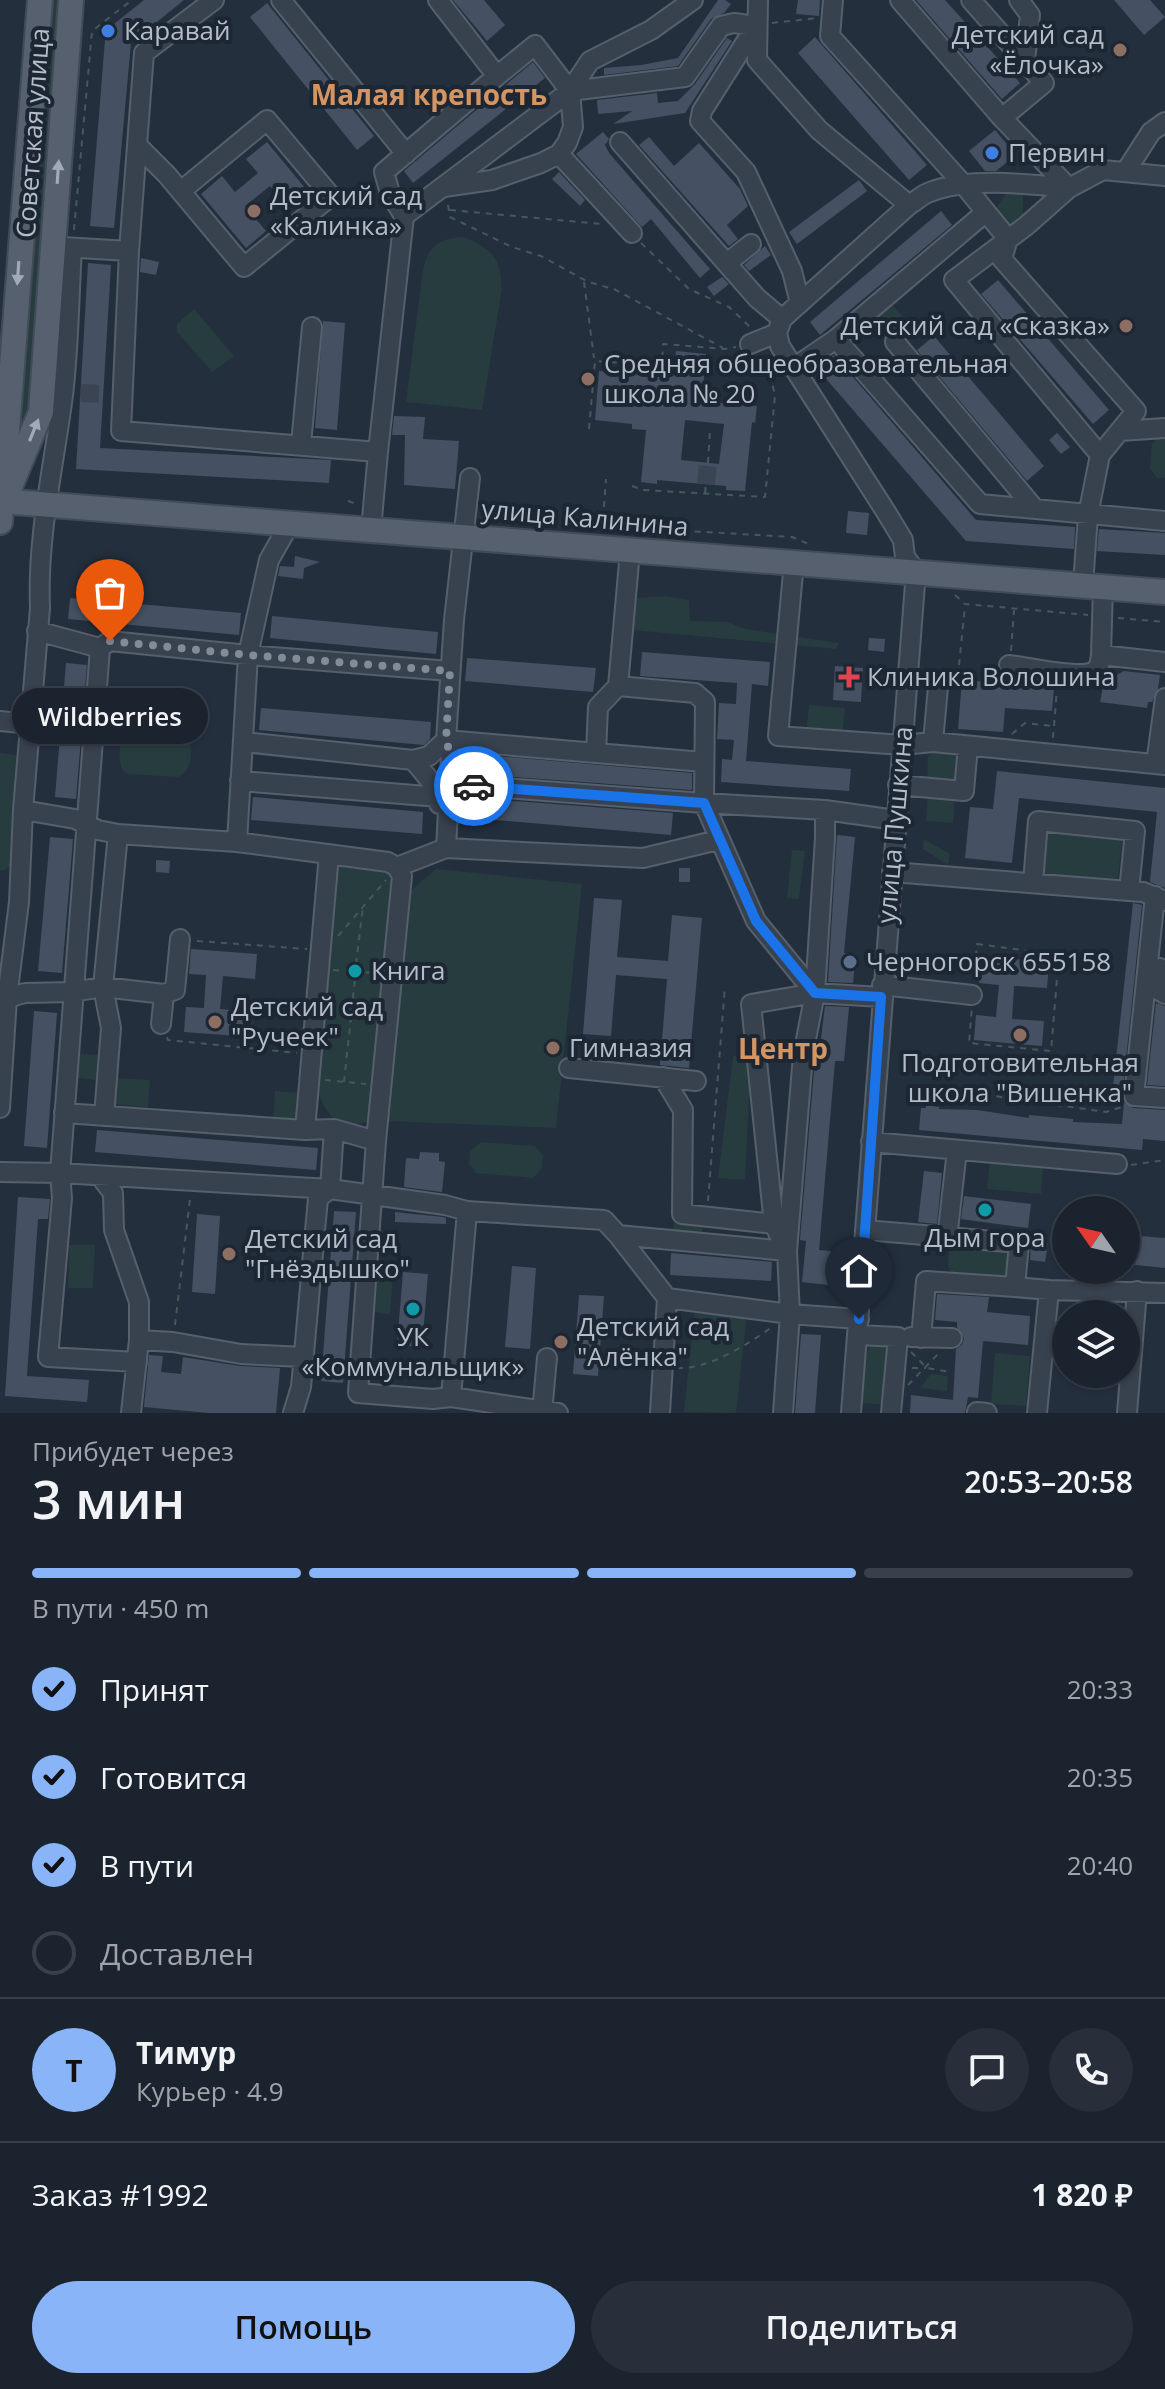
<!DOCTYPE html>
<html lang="ru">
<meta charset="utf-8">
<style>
body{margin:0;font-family:"Open Sans",sans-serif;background:#282f3a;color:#f1f3f6;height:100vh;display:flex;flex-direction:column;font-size:30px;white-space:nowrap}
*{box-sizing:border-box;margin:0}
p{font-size:26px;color:#a0a4aa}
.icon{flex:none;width:44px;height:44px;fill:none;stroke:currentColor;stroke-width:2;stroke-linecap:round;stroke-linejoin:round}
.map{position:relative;height:1413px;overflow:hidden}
.panel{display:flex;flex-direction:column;background:#1b232e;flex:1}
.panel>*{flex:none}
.needle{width:52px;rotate:304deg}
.buttons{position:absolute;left:1052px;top:1196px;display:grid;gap:16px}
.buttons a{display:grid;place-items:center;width:88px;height:88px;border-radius:50%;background:#1b232e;box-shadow:0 2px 6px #0004,0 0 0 2px #39404a;font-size:40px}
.pin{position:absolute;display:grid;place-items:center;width:68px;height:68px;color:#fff;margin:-82px -34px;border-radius:50% 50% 50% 0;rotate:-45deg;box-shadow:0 0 8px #0007}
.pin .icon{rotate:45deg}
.courier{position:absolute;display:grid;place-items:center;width:80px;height:80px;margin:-40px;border:6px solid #1a73e8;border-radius:50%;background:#fff;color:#222;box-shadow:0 2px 10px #0007}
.bubble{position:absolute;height:56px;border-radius:28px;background:#1b232e;box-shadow:0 2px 6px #0004,0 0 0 2px #39404a;font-size:26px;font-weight:600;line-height:56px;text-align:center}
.head em{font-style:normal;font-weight:600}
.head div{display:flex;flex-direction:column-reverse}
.head{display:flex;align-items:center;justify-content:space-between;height:136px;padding:0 32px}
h1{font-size:52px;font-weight:600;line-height:60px}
.bar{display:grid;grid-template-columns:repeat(4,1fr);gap:12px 8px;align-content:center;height:96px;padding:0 32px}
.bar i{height:10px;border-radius:6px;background:#39404a}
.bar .active{background:#8ab4f8}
.bar p{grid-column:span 4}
.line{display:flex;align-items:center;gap:20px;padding:0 32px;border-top:2px solid #39404a}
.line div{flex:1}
.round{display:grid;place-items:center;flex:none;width:84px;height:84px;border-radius:42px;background:#282f3a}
ol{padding:0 32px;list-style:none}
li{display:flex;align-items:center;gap:24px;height:88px}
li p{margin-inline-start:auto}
li .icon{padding:8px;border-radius:50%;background:#8ab4f8;color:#111;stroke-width:4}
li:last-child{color:#a0a4aa}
li i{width:44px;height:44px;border:4px solid #39404a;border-radius:50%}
.action{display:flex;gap:16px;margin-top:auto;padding:16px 32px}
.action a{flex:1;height:92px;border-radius:48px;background:#8ab4f8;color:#111;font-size:32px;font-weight:600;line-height:92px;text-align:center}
.action a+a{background:#282f3a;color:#f1f3f6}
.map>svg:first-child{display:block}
.green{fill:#263c3f}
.building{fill:#455162;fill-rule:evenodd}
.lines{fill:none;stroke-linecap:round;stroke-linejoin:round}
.minor-tunnel{stroke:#3a4453;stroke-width:18;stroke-dasharray:18 9;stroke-linecap:butt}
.minor-casing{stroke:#565f6c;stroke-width:22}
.major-casing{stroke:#414a57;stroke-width:28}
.path{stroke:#44595c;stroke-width:2;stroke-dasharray:6 6;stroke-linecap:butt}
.minor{stroke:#38414e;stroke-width:18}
.major{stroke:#56606e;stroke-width:24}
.oneway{fill:#a1aab7}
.done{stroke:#828b98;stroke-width:8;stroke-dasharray:0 14.4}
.route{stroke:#1a73e8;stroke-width:10}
.shop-dot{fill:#3f7fe0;stroke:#1d2633;stroke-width:3}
.education-dot{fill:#8d6e63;stroke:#1d2633;stroke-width:3}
.health-dot{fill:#e0444e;stroke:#1d2633;stroke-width:3}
.service-dot{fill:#5c6f8a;stroke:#1d2633;stroke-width:3}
.culture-dot{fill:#0f9aa8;stroke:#1d2633;stroke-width:3}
.labels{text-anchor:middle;stroke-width:8;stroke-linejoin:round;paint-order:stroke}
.poi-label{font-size:26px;fill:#b4bcc9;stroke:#1d2633;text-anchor:start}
.street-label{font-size:26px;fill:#b4bcc9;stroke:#1d2633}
.neighbourhood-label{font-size:28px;font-weight:bold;fill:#d59563;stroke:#1d2633}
</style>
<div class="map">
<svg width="1165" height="1413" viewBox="0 0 1165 1413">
<rect width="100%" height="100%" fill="#242f3e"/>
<path class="green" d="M46,0H64L33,399L11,468Z
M1008,191H1023V222L1009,233L993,212Z
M464,237C493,250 500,257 502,289L482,410L406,402L423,270C428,246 439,238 464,237Z
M892,304L907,322L885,341L870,323Z
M194,309L234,356L212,372L177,332V324Z
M1159,436H1165V478H1157L1150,469L1152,444Z
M664,596L689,600L690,621L727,622L745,629L839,643L836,649L632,630L625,619L637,598Z
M809,705L845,708L842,738L814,735L807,727Z
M137,730L185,735L190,739C191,753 194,771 177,777L128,774L122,770C117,752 118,738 137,730Z
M935,749L957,752L955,787L927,785L928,756Z
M0,753L16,755L20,760L10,866L5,870H0Z
M928,792L955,795L953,823L926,821Z
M1046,830L1118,837L1122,843L1117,884L1042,877Z
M924,839L950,854L948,865L923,849Z
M792,850L805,851L799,899L787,898Z
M335,859L385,865L398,880L373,1119C341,1134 328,1119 317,1090Z
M436,869L582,884L556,1128L387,1121L407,894Z
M80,1054L98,1055L96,1080L78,1078Z
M733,1056H751L745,1180L718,1178Z
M117,1078L150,1080L148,1107L114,1104Z
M275,1091L302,1093L300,1122L273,1120Z
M481,1142L535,1146L543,1155L542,1168L533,1178L476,1173L469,1164L470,1151Z
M990,1160L1043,1165L1041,1194L987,1189Z
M675,1218L703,1221L702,1234L673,1231Z
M69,1245H95L93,1288H68Z
M949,1247L1008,1253L1005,1280L951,1275L948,1265Z
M377,1276L393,1277L390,1314L374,1312Z
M695,1308L747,1314L736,1413L684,1412Z
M872,1340L888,1345L891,1349L887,1405L863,1403C862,1388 863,1352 872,1340Z
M995,1353L1030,1356L1026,1406L991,1404Z
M931,1374L948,1376L947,1391L920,1388Z"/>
<path class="building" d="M144,0H184L131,43L114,228L90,226L105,40L114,24Z
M453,0H484L505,25L487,41Z
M718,0H725L731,4L724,13L711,19L678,66L604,75V68L641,65L678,58Z
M798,0H820L819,16L796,14Z
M916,0H945L1020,83L1002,99Z
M1114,0H1150L1165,17L1144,35Z
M267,3L374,136L357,150L250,17Z
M815,37L927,165L909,180L798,53Z
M727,38L732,41L685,113L613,124L632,111L598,114L597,100L657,93L658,103L678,101L695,84Z
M533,62L545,78L413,183L404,171Z
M995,130L1016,155L996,171H985L969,151Z
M603,132L609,139L605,145L609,153L710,269L700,278L651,219L642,227L576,154Z
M649,137L674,166L699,143L740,189L748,206L727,225L738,239L729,246L639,145Z
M267,142L310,194L290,210L270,186L245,206L266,231L246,248L201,194L222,176L235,192L258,173L246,159Z
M559,172L585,200L580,206L552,179Z
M859,180L867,191L797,244L789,232Z
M941,211L952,225L820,335L810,322Z
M765,246L771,255L749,271L744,265Z
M141,258L159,262L156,275L140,272Z
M88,263L111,265L100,448L331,460L329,483L76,469Z
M722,277L729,284L714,296L707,287Z
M998,280L1109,410L1093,424L981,294Z
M323,321L345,323L337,430L315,428Z
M934,336L1044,466L1027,481L917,350Z
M676,351L706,354L702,401L757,406L755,423L752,422L745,491L726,490V486L657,480V484L641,482L646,430L632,429V424L595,420L599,371L666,377L667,369L674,370ZM685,420L724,424L719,464L681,460Z
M834,355L976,520L1075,527L1074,549L966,541L816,367Z
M394,416L425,417L423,439L459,441L455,489L404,485L405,435H392Z
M1057,433L1070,447L1061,454L1049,440Z
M848,511L869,513L867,535L846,533Z
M1099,529L1165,533V555L1097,551Z
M295,556L320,562L304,568L303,579L278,576L280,566L294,567Z
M70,598L241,613L239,635L68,619Z
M272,616L438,632L436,654L270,638Z
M869,638L885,639L884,652L868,650Z
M642,652L770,662L768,686L752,684L746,761L851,769L849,791L721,782L722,759L732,760L734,740L717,739L719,703L736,704L737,683L640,676Z
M467,658L596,668L593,692L465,681Z
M66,663L87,665L76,799L55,797Z
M835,666L863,668L861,702L833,700Z
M1124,671L1160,675L1158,689L1152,702H1148L1147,708L1100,702L1104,682Z
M962,680L1054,687L1052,711L1005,708L1003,732L958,729Z
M261,708L431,722L430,739L424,745L259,730Z
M462,753L692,773V790L462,773Z
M997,771L1165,788V888L1150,882L1157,812L1019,798L1012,863L965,858L970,807L993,809Z
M253,797L423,812L422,834L251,820Z
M461,797L673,813L671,835L460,817Z
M837,835L855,837L844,953L856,954L853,983L828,982Z
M50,837L73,839L62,973L38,971Z
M156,860L170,861L169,873L156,872Z
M679,868H690V882H679Z
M594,898L622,900L617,957L668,961L672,915L702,918L689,1068L660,1065L667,979L616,975L611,1036L583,1034Z
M1133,903L1142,905L1122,1098L1112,1096Z
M191,949L257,954L255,979L223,976L220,1009L253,1012L251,1037L184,1032L186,1007L204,1008L206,975L189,974Z
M982,956L1049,962L1047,988L1014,986L1012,1019L1044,1021L1042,1046L974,1040L976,1015L996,1017L999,985L979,983Z
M1156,1003L1165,1006V1086L1147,1085Z
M825,1006L849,1007L844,1061H835L819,1250L831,1251L828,1285L802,1282L806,1241L800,1240L814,1071H817Z
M34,1011L57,1013L47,1148L24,1146Z
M1124,1102L1133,1108L1165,1110V1141L1143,1139L1142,1150L919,1130L921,1108H926V1105L939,1107V1109L977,1110L1029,1118V1115L1073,1119V1122L1122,1124Z
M97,1130L318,1148L316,1170L95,1152Z
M420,1152L439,1153V1161L445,1162L442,1192L404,1187L406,1158L419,1159Z
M924,1171L942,1173L937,1224L918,1222Z
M964,1196L1031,1204L1028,1228L961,1219Z
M18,1197L50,1199L48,1219H38L27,1376L89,1380L87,1402L5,1396Z
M334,1211L356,1212L343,1383L321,1381Z
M395,1212L443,1217L446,1218V1224L395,1222Z
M197,1214L220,1216L215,1294L192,1292Z
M1126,1235L1165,1238V1268L1126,1264Z
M1031,1240L1048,1243L1045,1262L1030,1260Z
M671,1253L772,1262L771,1281L670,1275Z
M512,1266L536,1268L530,1349L505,1347Z
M403,1272L428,1274L422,1347L397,1345Z
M937,1294L989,1297L987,1312L1030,1316L1028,1345L983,1341L978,1398L968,1397L965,1413H910L911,1395L953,1400L956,1349L962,1345L964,1338L957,1327V1322L935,1320Z
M579,1295L604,1296L598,1376L573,1374Z
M801,1334L821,1335L815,1413H795Z
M149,1355L163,1356L161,1372L181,1374L183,1357L240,1366L280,1368L276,1413H209L144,1407Z"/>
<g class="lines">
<path class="minor-tunnel" d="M81,393L103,394
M706,484L708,463"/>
<g class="minor-casing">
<path id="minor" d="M281,0L406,154
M758,0L757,60L819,130L909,205
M833,0L830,36L964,185L1008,239L1002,259L1136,411L1100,455L1088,515L1083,585
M900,0L1002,118
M971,0L1044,83L1002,118L1069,188
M1019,0L1030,15L1025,61
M570,91L685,77L721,26L734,23L756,26L702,111L700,121L746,172L792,271L800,303
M620,142L757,298L782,319
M137,145L167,175L244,267L331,196L267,120L181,191
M559,154L632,233
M1126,171L1151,132L1165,122
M444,187L492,180L541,163L559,154L567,143L573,127L570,91L535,45L497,76
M986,212L836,339L980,504L1165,521
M404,216L570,91L590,61L651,30L693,0
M63,247L129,251L121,431L378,452L371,530
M129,251L144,53L214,0
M727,263L751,244
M895,342L1034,508
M750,344L777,333
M793,368L836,339
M1120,431L1165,428
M301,444L312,327
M378,452L404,216L390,193L384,172L497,76L438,0
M1100,455L954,280L1026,226L1069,188L1103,170L1165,176
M630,551L618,686L598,707L596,753L704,762
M794,562L778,736L902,745L933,742L1165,765
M37,631L100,648L110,641L248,655L450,671
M100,648L60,1173L62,1198L48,1357L137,1362
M1101,655L1103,587
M1009,665C1028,667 1076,679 1093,672C1100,668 1100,662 1101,655L1165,662
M618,686L695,693L705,702L704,803L825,810L896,820
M0,721L29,724
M244,742L413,760L429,756L446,740L596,753
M933,742L938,687
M413,760C423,772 439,788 439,804
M1156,764L1165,698
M240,781L439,797
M450,784L704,803L756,921L815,993
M898,785L964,791L968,746
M23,810L75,819L98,830L118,834L237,842L388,862L397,867L402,876L376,1141L358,1393L433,1399L451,1397L558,1413
M237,842L248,655L269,560L290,523
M446,848L451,757L446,740L454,620L470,478
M397,867L446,848L643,858L718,840
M892,872L1129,891L1143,892L1165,901
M1033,883L1038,821L1135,831L1129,891
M1155,896L1134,1096L1165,1098
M1160,968L1158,990L1165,994
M882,985L972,995
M164,994L175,990L180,939
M7,998L25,993L72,992L103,987L164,994L161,1024
M569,1068L696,1081
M663,1077L683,1110L682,1214L774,1224
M0,1108L7,998L19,902L23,810L40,608C37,536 54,465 63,395C69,346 69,296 72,248
M64,1113L305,1130L334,1129L330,1189
M104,1116L111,1028L103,987L118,834
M334,1129L376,1141
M305,1130L329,854
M871,1142L1117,1164
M0,1172L60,1173L330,1189L445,1205L467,1211L604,1220L618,1235L787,1251
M100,1176L113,1193L114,1230L139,1302V1340L131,1413
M865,1230L1019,1243L1015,1287L1049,1290L1037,1413
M618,1235L667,1298L790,1314L787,1251L803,1055L815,993L825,838V810
M947,1239L957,1150
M786,1250L774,1224L751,1004L815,993L881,997
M1049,1290L1165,1293
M858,1335L898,1337L891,1413
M911,1337L952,1338
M921,1338L926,1281L1015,1287
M139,1340L173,1342L241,1354L303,1357
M451,1397L467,1211
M977,1412L987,1413
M293,1413L301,1387L318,1198L330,1189
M542,1413L547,1358
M660,1413L667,1298
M783,1413L790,1314L859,1319
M851,1413L916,571L905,557L903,540L886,512L780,346L777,333L782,319L909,205C916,201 923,194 930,192C969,177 1029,184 1069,188
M1127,1413L1137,1291"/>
</g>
<g class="major-casing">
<path id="major" d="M9,489L41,412L71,0
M0,501L1165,592
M0,522L40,0"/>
</g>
<path class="path" d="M772,23L818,18
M448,205L450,217L512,247L541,256L588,282L614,289L723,348
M450,210L601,224
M74,230L92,31L132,0
M641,243L689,289L729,307L749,326
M584,282L594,358
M589,429L595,361L662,366L663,344L724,349L736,347
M708,463L710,430
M632,486L643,490L765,497L775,396L773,387L758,359
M705,493L706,484
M348,501L359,505
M479,519L792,537L811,545
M603,519L606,479
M955,595L965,604L1088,615
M1118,618L1165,622
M1011,651L1014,610
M959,665L965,606
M1012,734L1025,723L1053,726
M1053,738L1057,689
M338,936L386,880
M197,941L307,949
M977,944L1059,955L1051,1051L969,1043Z
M356,964L363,907
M333,970L347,971
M363,972L359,978L355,979L349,975L348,971L352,965L361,966L363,972L376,973
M167,1037L168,1040L297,1053
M325,1080L366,1084
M344,1082L355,979
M913,1096L959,1091L1106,1112L1122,1107
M1131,1165L1165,1160
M708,1201L725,986
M175,1325L190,1199
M911,1352L927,1368L951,1372
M677,1368C708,1370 748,1344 772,1327
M912,1368H926
M908,1385L940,1352"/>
<use href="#minor" class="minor"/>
<use href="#major" class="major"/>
</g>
<defs><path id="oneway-solid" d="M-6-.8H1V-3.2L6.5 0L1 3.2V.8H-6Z" transform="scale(2)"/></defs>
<g class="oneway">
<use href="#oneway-solid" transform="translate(58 172) rotate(-86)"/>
<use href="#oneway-solid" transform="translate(18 273) rotate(94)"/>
<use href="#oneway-solid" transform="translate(34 430) rotate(-68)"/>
</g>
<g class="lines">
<path class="done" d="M110,641L248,655L450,671L446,740L451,757L450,784L474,786"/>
<path class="route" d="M474,786L704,803L756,921L815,993L881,997L859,1319"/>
</g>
<g class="shop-dot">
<circle cx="108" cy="31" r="8"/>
<circle cx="992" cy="153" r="8"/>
</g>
<g class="education-dot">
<circle cx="1120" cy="50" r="8"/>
<circle cx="254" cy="211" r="8"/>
<circle cx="1126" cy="326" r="8"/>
<circle cx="588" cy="379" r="8"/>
<circle cx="215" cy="1022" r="8"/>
<circle cx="1020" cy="1035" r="8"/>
<circle cx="553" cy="1048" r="8"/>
<circle cx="229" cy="1254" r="8"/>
<circle cx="561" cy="1342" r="8"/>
</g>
<path class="health-dot" d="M845 665h8v8h8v8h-8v8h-8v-8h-8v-8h8z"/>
<circle class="service-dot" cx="850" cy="962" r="8"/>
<g class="culture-dot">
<circle cx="355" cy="971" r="8"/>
<circle cx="985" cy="1210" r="8"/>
<circle cx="413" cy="1309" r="8"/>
</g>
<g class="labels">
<g class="poi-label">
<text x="124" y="40">Каравай</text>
<text x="1104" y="44" text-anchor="end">Детский сад<tspan x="1104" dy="30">«Ёлочка»</tspan></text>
<text x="1008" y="162">Первин</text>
<text x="270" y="205">Детский сад<tspan x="270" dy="30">«Калинка»</tspan></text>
<text x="1110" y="335" text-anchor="end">Детский сад «Сказка»</text>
<text x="604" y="373">Средняя общеобразовательная<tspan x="604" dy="30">школа № 20</tspan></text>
<text x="867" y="686">Клиника Волошина</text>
<text x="866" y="971">Черногорск 655158</text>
<text x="371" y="980">Книга</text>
<text x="231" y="1016">Детский сад<tspan x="231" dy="30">"Ручеек"</tspan></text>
<text x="569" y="1057">Гимназия</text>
<text x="1020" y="1072" text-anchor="middle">Подготовительная<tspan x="1020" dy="30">школа "Вишенка"</tspan></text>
<text x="985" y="1247" text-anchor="middle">Дым гора</text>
<text x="245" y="1248">Детский сад<tspan x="245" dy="30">"Гнёздышко"</tspan></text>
<text x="577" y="1336">Детский сад<tspan x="577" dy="30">"Алёнка"</tspan></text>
<text x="413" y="1346" text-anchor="middle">УК<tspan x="413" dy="30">«Коммунальщик»</tspan></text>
</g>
<g class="street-label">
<text transform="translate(33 133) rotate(-86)" y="9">Советская улица</text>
<text transform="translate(585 518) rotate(5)" y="9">улица Калинина</text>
<text transform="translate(895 825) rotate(-85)" y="9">улица Пушкина</text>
</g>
<g class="neighbourhood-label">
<text x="429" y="105">Малая крепость</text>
<text x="783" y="1059">Центр</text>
</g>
</g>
</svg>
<div class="buttons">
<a><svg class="needle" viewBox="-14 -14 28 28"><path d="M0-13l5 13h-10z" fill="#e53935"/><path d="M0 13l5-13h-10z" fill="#a0a4aa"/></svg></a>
<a><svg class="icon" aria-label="layers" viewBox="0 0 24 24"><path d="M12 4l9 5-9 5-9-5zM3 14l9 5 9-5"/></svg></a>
</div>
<div class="pin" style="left:110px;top:641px;background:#ea580c"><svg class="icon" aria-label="bag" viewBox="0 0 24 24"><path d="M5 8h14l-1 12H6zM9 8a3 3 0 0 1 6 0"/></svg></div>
<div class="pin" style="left:859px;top:1319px;background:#1f2937"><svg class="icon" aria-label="home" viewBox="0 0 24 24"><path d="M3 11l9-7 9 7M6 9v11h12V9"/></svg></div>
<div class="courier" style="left:474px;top:786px"><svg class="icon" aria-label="car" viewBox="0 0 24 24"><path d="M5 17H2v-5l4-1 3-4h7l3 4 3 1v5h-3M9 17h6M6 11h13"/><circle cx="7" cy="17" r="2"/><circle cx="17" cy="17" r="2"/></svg></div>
<div class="bubble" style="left:12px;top:688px;width:196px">Wildberries</div>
</div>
<section class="panel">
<div class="head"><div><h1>3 мин</h1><p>Прибудет через</p></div><em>20:53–20:58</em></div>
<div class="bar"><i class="active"></i><i class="active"></i><i class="active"></i><i></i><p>В пути · 450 m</p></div>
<ol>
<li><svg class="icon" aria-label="check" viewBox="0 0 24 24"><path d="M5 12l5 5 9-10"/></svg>Принят<p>20:33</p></li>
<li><svg class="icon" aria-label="check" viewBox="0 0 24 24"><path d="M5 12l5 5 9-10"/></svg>Готовится<p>20:35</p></li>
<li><svg class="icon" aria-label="check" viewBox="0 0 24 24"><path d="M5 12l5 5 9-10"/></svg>В пути<p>20:40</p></li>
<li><i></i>Доставлен</li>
</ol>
<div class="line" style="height:144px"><b class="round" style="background:#8ab4f8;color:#111">Т</b><div><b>Тимур</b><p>Курьер · 4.9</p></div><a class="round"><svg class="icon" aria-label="chat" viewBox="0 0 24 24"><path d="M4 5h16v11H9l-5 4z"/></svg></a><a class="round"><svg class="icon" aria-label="phone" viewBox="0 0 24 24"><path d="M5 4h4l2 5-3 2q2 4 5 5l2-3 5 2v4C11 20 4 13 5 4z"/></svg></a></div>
<div class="line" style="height:104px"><div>Заказ #1992</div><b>1 820 ₽</b></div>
<div class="action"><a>Помощь</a><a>Поделиться</a></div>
</section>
